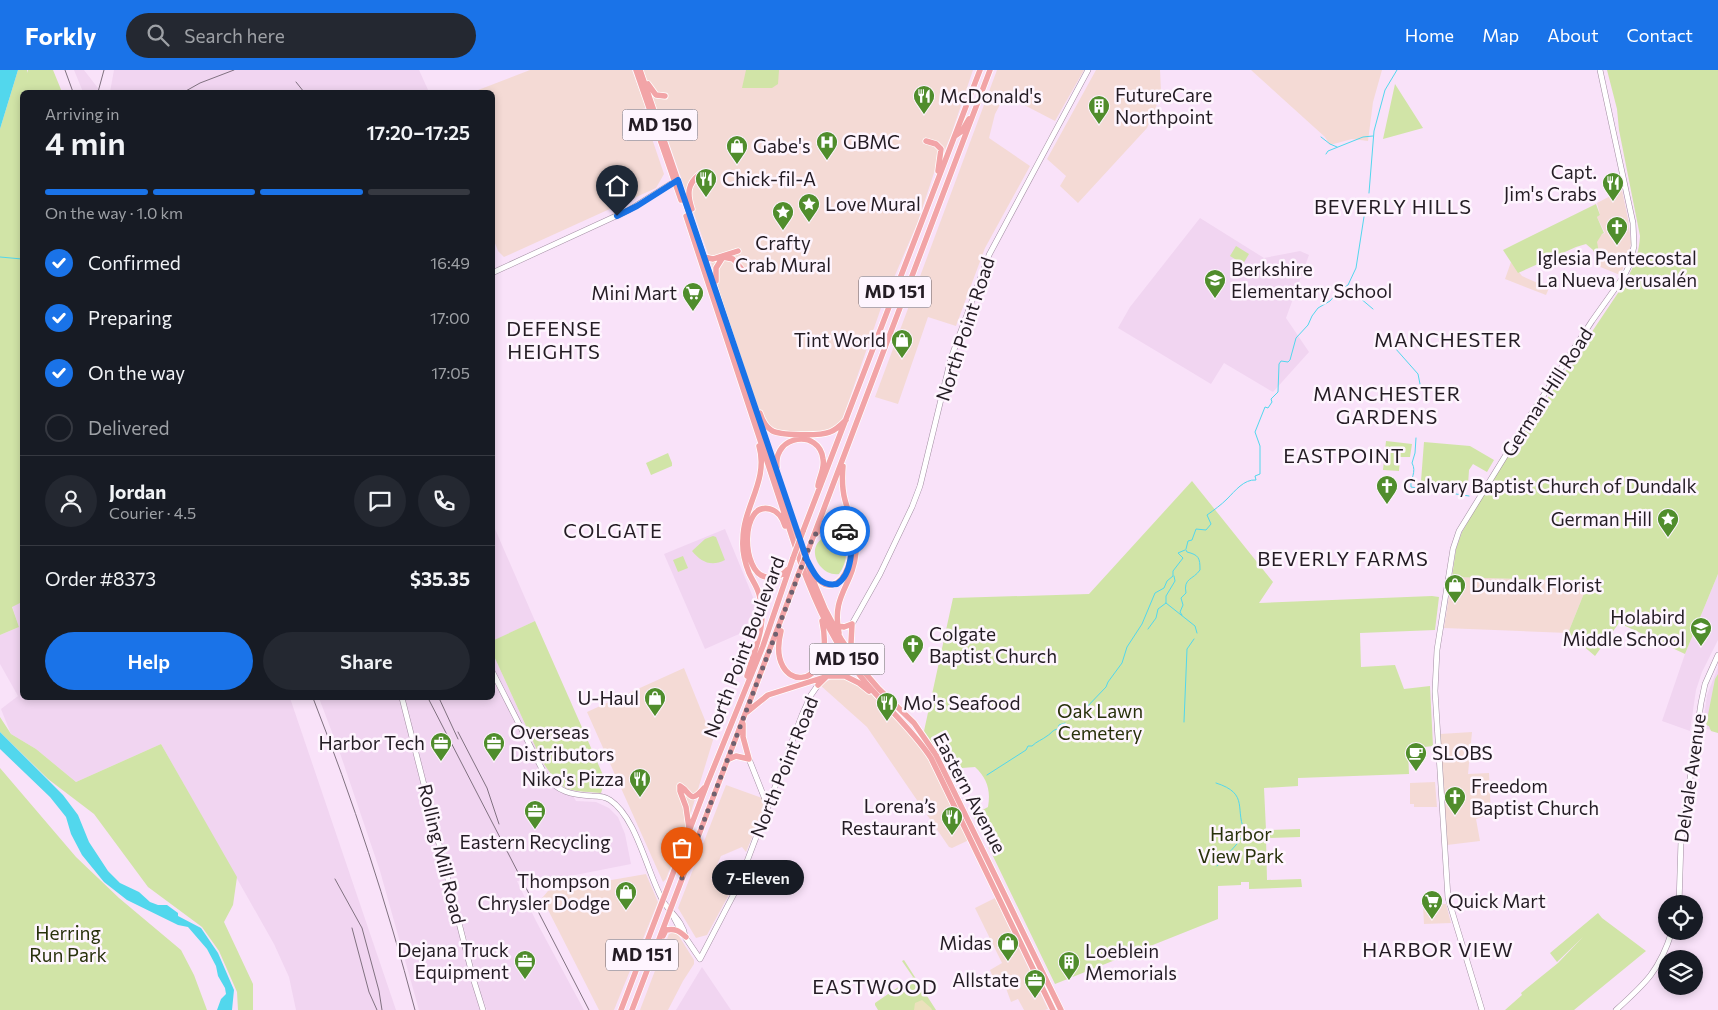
<!DOCTYPE html>
<meta charset="utf-8">
<style>
body{margin:0;font-family:Commissioner,sans-serif;background:#242831;color:#f1f3f6;height:100vh;display:flex;flex-direction:column;font-size:19px;white-space:nowrap}
*{box-sizing:border-box;margin:0}
p{font-size:16px;color:#9ea1a6}
.icon{flex:none;width:28px;height:28px;fill:none;stroke:currentColor;stroke-width:2;stroke-linecap:round;stroke-linejoin:round}
.map{position:relative;flex:1;overflow:hidden}
.details{position:absolute;left:20px;top:20px;width:475px;height:610px;display:flex;flex-direction:column;background:#171b24;border-radius:8px;box-shadow:0 2px 8px #0003}
.details>*{flex:none}
.fabs{position:absolute;left:1658px;top:825px;display:grid;gap:10px}
.fabs a{display:grid;place-items:center;width:45px;height:45px;border-radius:50%;background:#171b24;box-shadow:0 2px 8px #0003;font-size:25px}
.pin{position:absolute;display:grid;place-items:center;width:42px;height:42px;color:#fff;margin:-51px -21px;border-radius:50% 50% 50% 0;rotate:-45deg;box-shadow:0 0 5px #0007}
.pin .icon{rotate:45deg}
.courier{position:absolute;display:grid;place-items:center;width:50px;height:50px;margin:-25px;border:4px solid #1a73e8;border-radius:50%;background:#fff;color:#222;box-shadow:0 1px 6px #0007}
.bubble{position:absolute;height:35px;border-radius:18px;background:#171b24;box-shadow:0 2px 8px #0003;font-size:16px;font-weight:600;line-height:35px;text-align:center}
.summary em{font-style:normal;font-weight:600}
.summary div{display:flex;flex-direction:column-reverse}
.summary{display:flex;align-items:center;justify-content:space-between;height:85px;padding:0 25px}
h1{font-size:32px;font-weight:600;line-height:38px}
.bar{display:grid;grid-template-columns:repeat(4,1fr);gap:8px 5px;align-content:center;height:60px;padding:0 25px}
.bar i{height:6px;border-radius:4px;background:#363941}
.bar .current{background:#1a73e8}
.bar p{grid-column:span 4}
.line{display:flex;align-items:center;gap:12px;padding:0 25px;border-top:1px solid #363941}
.line div{flex:1}
.round{display:grid;place-items:center;flex:none;width:52px;height:52px;border-radius:26px;background:#242831}
ol{padding:0 25px;list-style:none}
li{display:flex;align-items:center;gap:15px;height:55px}
li p{margin-inline-start:auto}
li .icon{padding:5px;border-radius:50%;background:#1a73e8;color:#fff;stroke-width:4}
li:last-child{color:#9ea1a6}
li i{width:28px;height:28px;border:2px solid #363941;border-radius:50%}
.cta{display:flex;gap:10px;margin-top:auto;padding:10px 25px}
.cta a{flex:1;height:58px;border-radius:30px;background:#1a73e8;color:#fff;font-size:20px;font-weight:600;line-height:58px;text-align:center}
.cta a+a{background:#242831;color:#f1f3f6}
header{display:flex;align-items:center;gap:30px;box-sizing:border-box;height:70px;padding:0 25px;background:#1a73e8;color:#fff}
header strong{font-size:24px}
nav{display:flex;gap:28px;margin-inline-start:auto;font-size:18px}
.search{width:350px;height:45px;background:#242831;display:flex;align-items:center;gap:12px;box-sizing:border-box;padding:0 18px;border-radius:28px;color:#9ea1a6;font-size:19px}
.map>svg:first-child{display:block}
.commercial{fill:#f4dad5}
.built{fill:#f1d5f1}
.green{fill:#d1e4a7}
.sand{fill:#ebe1bc}
.water{fill:#52d7ed}
.lines{fill:none;stroke-linecap:round;stroke-linejoin:round}
.stream{stroke:#52d7ed;stroke-width:1}
.secondary-casing{stroke:#a28ea2;stroke-width:6}
.primary-casing{stroke:#fff;stroke-width:7}
.secondary{stroke:#fff;stroke-width:5}
.primary{stroke:#f2a4a7;stroke-width:5.5}
.rail{stroke:#807180;stroke-width:1}
.primary-bridge-casing{stroke:#fff;stroke-width:7;stroke-linecap:butt}
.primary-bridge{stroke:#f2a4a7;stroke-width:5.5}
.done{stroke:#6f616f;stroke-width:5;stroke-dasharray:0 9}
.route{stroke:#1a73e8;stroke-width:6}
.labels{text-anchor:middle;stroke-width:5;stroke-linejoin:round;paint-order:stroke}
.shield{fill:#fef5fe;stroke:#655d65;stroke-width:1}
.shield-label{font-size:18px;font-weight:bold;fill:#241c24}
.poi-label{font-size:19px;fill:#241c24;stroke:#fef5fe;text-anchor:start}
.street-label{font-size:19px;fill:#241c24;stroke:#fef5fe}
.park-label{font-size:19px;fill:#28310b;stroke:#fef5fe}
.neighbourhood-label{font-size:20px;letter-spacing:1px;fill:#241c24;stroke:#fef5fe}
</style>
<header>
<strong>Forkly</strong>
<div class="search"><svg class="icon" aria-label="search" viewBox="0 0 24 24"><circle cx="10" cy="10" r="6"/><path d="M15 15l6 6"/></svg>Search here</div>
<nav><a>Home</a><a>Map</a><a>About</a><a>Contact</a></nav>
</header>
<div class="map">
<svg width="1718" height="940" viewBox="0 0 1718 940">
<rect width="100%" height="100%" fill="#f9e2f9"/>
<path class="commercial" d="M530,0H632L646,38L642,39L664,104L656,118L504,187L498,181L493,168L492,22H473Z
M643,0H973L951,65L944,82L939,88L917,154L881,238L847,336L841,352L833,360L820,362H779L769,357L763,349L740,291L710,189Z
M997,0H1084L1055,51L1005,25L995,44L989,68L1030,96L985,178L956,256L928,247L898,334L875,327Z
M1096,0H1160L1161,21L1155,40L1147,58L1078,133L1060,116L1066,106L1047,89Z
M1251,0H1382L1373,32L1368,71L1352,69L1330,75L1325,67Z
M1622,120L1628,149L1631,173L1628,188L1620,205L1598,196L1599,189L1590,170L1605,163L1597,147L1600,145L1597,133Z
M1511,192L1522,206L1549,218L1546,225L1505,209Z
M1452,507L1589,511L1568,563L1444,558Z
M684,598L713,670L689,749L666,809L663,812L587,642Z
M833,608L844,609L852,612L872,625L902,654L929,687L969,770L952,778L949,777L867,657L820,615Z
M1472,662L1468,704L1489,703L1491,744L1476,749L1480,771L1447,775L1440,664Z
M1435,712L1437,737H1414V734H1410V713Z
M726,715L762,728L764,739L746,782L742,777L721,786L711,809L733,817L707,865L696,868L678,838Z
M646,804L658,832L614,940H599L542,828L548,821Z
M995,828L1048,939L1045,940H1024L1018,929L1011,932L1002,907L994,910L990,900L1002,893L975,838Z
M1446,834L1451,853L1424,854L1423,835Z
M672,863H677L694,890V894L683,911L668,940H640L669,864Z"/>
<path class="built" d="M74,0H84L101,22H83Z
M114,0H419L429,22H110Z
M1200,148L1264,188L1300,181L1309,185L1286,248L1309,282L1273,322L1224,293L1211,314L1118,258L1130,237Z
M492,452L535,551L493,571H492Z
M725,459L755,532V557L705,579L664,484Z
M1718,504V570L1702,602L1696,620L1690,661L1662,651L1685,584Z
M22,532V628H290L396,940H296L289,907L274,874L161,674L76,712L36,679L11,664L1,639L18,626L0,594V565L19,557L12,536Z
M493,584L542,691L552,706L570,720L576,731L596,732L609,738L618,747L625,764L631,794L560,808L517,811L536,851L584,940H487L480,921L440,766L428,738L471,908L481,940H419L380,801L341,686L319,628H492Z
M1718,597V662L1707,659L1703,654L1707,625Z
M702,897L731,940H676Z"/>
<path class="green" d="M18,0H27L28,3V0H53L62,22H22V532L12,537L19,557L0,565V59Z
M746,0H779L778,14L772,18H742Z
M1607,0H1718V504L1685,584L1619,553L1595,586L1568,563L1589,511L1452,507L1456,479L1462,462L1489,415L1624,214C1633,199 1639,185 1640,166L1619,60L1617,39Z
M1395,14L1423,58L1383,69Z
M1596,134L1600,145L1597,147L1604,163L1602,164L1597,172L1600,188L1598,190L1593,180L1586,174L1576,177L1518,203L1503,180Z
M1236,176L1249,184L1243,194L1230,186Z
M1386,371L1412,374L1410,387H1400L1399,401L1383,400Z
M1424,372L1470,376L1494,390L1487,402L1473,394L1469,400L1468,415L1421,411Z
M668,383L672,393V396L651,405L646,393Z
M1192,411L1273,512L1259,533L1432,526L1439,527L1435,560L1360,563L1361,597L1395,595L1404,619L1430,616L1433,676L1408,679L1409,704L1298,708V716L1264,718L1266,760L1300,759V767L1266,768L1267,810L1301,809L1302,817L1249,819V812H1241V815L1218,816V849L1055,914L973,745L988,737C991,720 987,708 975,697L962,698L956,690L947,694L924,661L953,528L1089,524Z
M835,464C849,475 849,489 839,504C820,507 805,479 823,468C826,466 832,465 835,464Z
M713,466L716,467L725,490C711,497 701,492 692,481L705,469Z
M683,486L688,498L678,502L673,490Z
M535,551L603,705V717L601,723C565,720 563,723 542,691L493,584L492,571Z
M1718,604V663L1711,661L1709,656L1706,655L1715,609Z
M0,647L11,664L36,679L76,712L161,674L237,807L233,835L224,852L253,914V940H238L237,922L219,881L202,857L148,817L94,744L48,709L0,662Z
M0,698L76,787L119,828L181,880L194,905L207,940H0Z
M1598,843L1602,848L1646,881L1574,940H1505L1522,925L1521,923L1558,893L1583,867L1557,892L1550,883Z
M904,890L936,940H878L875,935V933L913,907L902,891Z"/>
<path class="sand" d="M922,930L931,938L932,940H914L915,933Z"/>
<path class="water" d="M0,0H18L0,59Z
M0,662L63,725L78,745L89,772L108,801L120,813L139,822L150,832L158,835H167L178,843V846L201,858L218,883L234,920L232,940H217L221,929L226,924L225,918L218,906L216,896L207,879L188,857L178,855L127,830L104,812L82,785L71,764L66,747L50,727L0,679Z"/>
<g class="lines">
<path class="stream" d="M1321,67L1330,74L1337,77
M1326,84L1328,81L1363,67L1373,66
M1369,123L1374,61L1385,20L1397,0
M0,187L22,189
M1347,217L1373,239
M1395,278L1418,304L1420,314
M1416,368L1415,383L1412,393C1417,402 1410,409 1411,417L1469,426
M1186,479L1188,471L1192,470L1196,459L1206,460L1211,454L1207,445C1214,440 1221,435 1227,429C1235,421 1244,409 1256,410L1255,406L1260,404V376L1255,362L1265,337L1268,338L1272,332L1271,329L1278,322L1279,294L1281,291L1288,292L1290,290L1296,268L1308,255L1312,246L1318,238L1330,231L1339,221L1348,215L1356,198L1366,134
M1166,533L1195,556L1197,563
M1182,545L1180,542L1183,535L1181,528L1186,523C1183,508 1193,510 1200,500C1200,488 1199,485 1187,482L1186,480
M1148,559L1156,548L1158,539L1166,533V526L1175,511L1174,506
M1070,649L1084,640L1106,617L1108,612L1122,593L1127,577L1142,554L1155,523L1164,518L1167,511L1173,506V501L1183,488L1178,483L1185,480
M1184,652L1187,579L1194,569
M987,705L1026,680L1028,676H1032C1037,671 1042,670 1047,666C1052,663 1052,660 1058,659L1059,655L1065,653
M1216,713C1251,724 1233,740 1246,764
M1217,796L1236,775L1244,764"/>
<g class="secondary-casing">
<path id="secondary" d="M492,203L629,140L677,110
M852,554L880,504L912,437L920,416L951,288L989,185L1088,0
M492,601L545,705C557,722 572,725 592,726C598,726 604,726 610,730C637,748 647,803 663,831C670,843 683,851 685,866
M402,628L473,908L483,940
M749,689L768,737
M1679,834L1681,771L1701,633L1705,614L1718,585
M670,840L681,861L700,889L737,818L802,645L811,625L818,615
M1482,940L1448,828L1435,621L1437,580L1453,479L1459,461L1528,349L1592,251L1624,206L1630,194L1634,176L1633,153L1600,0
M1616,940C1646,913 1660,900 1672,861"/>
</g>
<g class="primary-casing">
<path id="primary" d="M636,0L681,130
M640,0L715,219L763,365L813,510L825,539L841,569L860,597L879,619L914,653L936,685L1061,940
M648,14L656,25L665,26
M955,66L962,61L969,49
M926,71L936,74L941,79L938,101
M692,139C687,124 687,114 700,104
M686,146L800,491C817,537 834,575 866,613C888,639 912,659 931,688L1053,940
M704,187L713,189L738,181
M716,211V198L723,187L733,189L741,198
M760,343C762,349 765,356 771,360C779,366 821,366 830,362C836,360 841,355 846,350
M777,397C773,364 820,359 823,389C825,399 819,407 818,416
M785,456C783,449 778,441 770,439C740,431 741,503 766,507C775,508 782,506 787,500
M803,461L980,0
M809,478L990,0
M813,502C840,548 872,459 833,456C826,455 820,458 816,464
M852,554L851,573L856,586
M835,555L844,557L852,554
M781,561C765,624 838,625 822,551
M839,563C831,525 853,516 856,482C858,461 850,449 845,430C842,419 842,407 843,396
M747,606C755,578 768,553 759,524C757,516 752,510 749,503C745,493 742,480 743,469C743,437 769,410 759,376
M818,615L826,607
M747,642L768,625L828,606H845L859,613L869,621
M743,654V667L749,689
M727,690L736,686L749,689
M680,716V721L686,737L689,758
M680,716C692,723 689,735 704,718
M663,866L666,860C675,858 679,861 686,867
M621,940L707,714L763,576L793,488
M632,940L798,505"/>
</g>
<use href="#secondary" class="secondary"/>
<use href="#primary" class="primary"/>
<path class="rail" d="M65,0L73,22
M296,12L304,22
M98,22L104,0
M184,22L200,13L234,0
M313,628C353,730 387,834 415,940
M428,628L589,940
M439,628L458,669
M458,662L487,718L499,754
M335,809L362,858L379,921L382,940
M352,858L369,922L377,940"/>
<g class="primary-bridge-casing">
<path id="primary-bridge" d="M793,488L803,461
M798,505L809,478"/>
</g>
<use href="#primary-bridge" class="primary-bridge"/>
</g>
<g class="lines">
<path class="done" d="M682,808L813,467C822,456 833,452 845,461"/>
<path class="route" d="M617,146L637,136L678,110L807,490C814,503 819,517 837,514C851,505 856,475 845,461"/>
</g>
<defs>
<g id="restaurant-pin" transform="scale(1.125)"><path d="M0 17L-7.5 6A9.5 9.5 0 1 1 7.5 6Z" fill="#508d2c" stroke="#fef5fe"/><path d="M-5-6h1v4h1v-4h1v4h1v-4h1v5L-1.5 .5V6h-2V.5L-5-1ZM5-6V6H3V1.5H1.5Q1.5-4 5-6Z" fill="#fff"/></g>
<g id="building-pin" transform="scale(1.125)"><path d="M0 17L-7.5 6A9.5 9.5 0 1 1 7.5 6Z" fill="#508d2c" stroke="#fef5fe"/><path d="M-4-6H4V6H1V3H-1V6H-4ZM-2.5-4.3h1.7v1.8h-1.7ZM.8-4.3h1.7v1.8H.8ZM-2.5-1h1.7V.8h-1.7ZM.8-1h1.7V.8H.8Z" fill="#fff"/></g>
<g id="hospital-pin" transform="scale(1.125)"><path d="M0 17L-7.5 6A9.5 9.5 0 1 1 7.5 6Z" fill="#508d2c" stroke="#fef5fe"/><path d="M-5-5h3v3.5h4V-5h3V5h-3V1.5h-4V5h-3Z" fill="#fff"/></g>
<g id="shop-pin" transform="scale(1.125)"><path d="M0 17L-7.5 6A9.5 9.5 0 1 1 7.5 6Z" fill="#508d2c" stroke="#fef5fe"/><path d="M-5-2.5h2.3a2.7 3.5 0 0 1 5.4 0H5L5.5 6h-11ZM-1.5-2.5h3a1.5 2.3 0 0 0-3 0Z" fill="#fff"/></g>
<g id="sight-pin" transform="scale(1.125)"><path d="M0 17L-7.5 6A9.5 9.5 0 1 1 7.5 6Z" fill="#508d2c" stroke="#fef5fe"/><path d="M0-6L1.8-2.2L6-1.7L2.9 1.2L3.7 5.4L0 3.3L-3.7 5.4L-2.9 1.2L-6-1.7L-1.8-2.2Z" fill="#fff"/></g>
<g id="church-pin" transform="scale(1.125)"><path d="M0 17L-7.5 6A9.5 9.5 0 1 1 7.5 6Z" fill="#508d2c" stroke="#fef5fe"/><path d="M-1.2-6h2.4v3.5h3.3v2.4h-3.3V6h-2.4V-.1h-3.3v-2.4h3.3Z" fill="#fff"/></g>
<g id="school-pin" transform="scale(1.125)"><path d="M0 17L-7.5 6A9.5 9.5 0 1 1 7.5 6Z" fill="#508d2c" stroke="#fef5fe"/><path d="M0-5L7-2L0 1L-7-2ZM-4 1L0 2.5L4 1V4Q0 6-4 4Z" fill="#fff"/></g>
<g id="supermarket-pin" transform="scale(1.125)"><path d="M0 17L-7.5 6A9.5 9.5 0 1 1 7.5 6Z" fill="#508d2c" stroke="#fef5fe"/><path d="M-6-5.5h2.5l.6 2H6L4.5 2H-2.5L-4.4-4H-6ZM-1.5 3.2a1.3 1.3 0 1 0 .1 0ZM3 3.2a1.3 1.3 0 1 0 .1 0Z" fill="#fff"/></g>
<g id="office-pin" transform="scale(1.125)"><path d="M0 17L-7.5 6A9.5 9.5 0 1 1 7.5 6Z" fill="#508d2c" stroke="#fef5fe"/><path d="M-6-3h4V-5.5h4V-3h4V5H-6ZM-1-4.5V-3h2v-1.5ZM-6 0V1H6V0Z" fill="#fff"/></g>
<g id="cafe-pin" transform="scale(1.125)"><path d="M0 17L-7.5 6A9.5 9.5 0 1 1 7.5 6Z" fill="#508d2c" stroke="#fef5fe"/><path d="M-5.5-4.5H6V0H3Q3 3.5 0 3.5H-2.5Q-5.5 3.5-5.5 0ZM3-3.2v2h1.7v-2ZM-6 4.5H4V6H-6Z" fill="#fff"/></g>
</defs>
<g fill-rule="evenodd">
<use href="#restaurant-pin" x="924" y="26"/>
<use href="#building-pin" x="1099" y="36"/>
<use href="#hospital-pin" x="827" y="72"/>
<use href="#shop-pin" x="737" y="76"/>
<use href="#restaurant-pin" x="706" y="109"/>
<use href="#restaurant-pin" x="1613" y="113"/>
<use href="#sight-pin" x="809" y="134"/>
<use href="#sight-pin" x="783" y="142"/>
<use href="#church-pin" x="1617" y="157"/>
<use href="#school-pin" x="1215" y="210"/>
<use href="#supermarket-pin" x="693" y="223"/>
<use href="#shop-pin" x="902" y="270"/>
<use href="#church-pin" x="1387" y="416"/>
<use href="#sight-pin" x="1668" y="449"/>
<use href="#shop-pin" x="1455" y="515"/>
<use href="#school-pin" x="1701" y="558"/>
<use href="#church-pin" x="913" y="575"/>
<use href="#shop-pin" x="655" y="628"/>
<use href="#restaurant-pin" x="887" y="633"/>
<use href="#office-pin" x="441" y="673"/>
<use href="#office-pin" x="494" y="673"/>
<use href="#cafe-pin" x="1416" y="683"/>
<use href="#restaurant-pin" x="640" y="709"/>
<use href="#church-pin" x="1455" y="727"/>
<use href="#office-pin" x="535" y="741"/>
<use href="#restaurant-pin" x="952" y="747"/>
<use href="#shop-pin" x="626" y="822"/>
<use href="#supermarket-pin" x="1432" y="831"/>
<use href="#shop-pin" x="1008" y="873"/>
<use href="#office-pin" x="525" y="891"/>
<use href="#building-pin" x="1069" y="892"/>
<use href="#office-pin" x="1035" y="910"/>
</g>
<g class="labels">
<g class="shield">
<rect x="622.5" y="39.5" width="75" height="31" rx="4"/>
<rect x="859" y="206.5" width="72" height="31" rx="4"/>
<rect x="809.5" y="573.5" width="75" height="31" rx="4"/>
<rect x="606" y="869.5" width="72" height="31" rx="4"/>
</g>
<g class="shield-label">
<text x="660" y="61">MD 150</text>
<text x="895" y="228">MD 151</text>
<text x="847" y="595">MD 150</text>
<text x="642" y="891">MD 151</text>
</g>
<g class="poi-label">
<text x="1115" y="32">FutureCare<tspan x="1115" dy="22">Northpoint</tspan></text>
<text x="940" y="33">McDonald's</text>
<text x="843" y="79">GBMC</text>
<text x="753" y="83">Gabe's</text>
<text x="1597" y="109" text-anchor="end">Capt.<tspan x="1597" dy="22">Jim's Crabs</tspan></text>
<text x="722" y="116">Chick-fil-A</text>
<text x="825" y="141">Love Mural</text>
<text x="783" y="180" text-anchor="middle">Crafty<tspan x="783" dy="22">Crab Mural</tspan></text>
<text x="1617" y="195" text-anchor="middle">Iglesia Pentecostal<tspan x="1617" dy="22">La Nueva Jerusalén</tspan></text>
<text x="1231" y="206">Berkshire<tspan x="1231" dy="22">Elementary School</tspan></text>
<text x="677" y="230" text-anchor="end">Mini Mart</text>
<text x="886" y="277" text-anchor="end">Tint World</text>
<text x="1403" y="423">Calvary Baptist Church of Dundalk</text>
<text x="1652" y="456" text-anchor="end">German Hill</text>
<text x="1471" y="522">Dundalk Florist</text>
<text x="1685" y="554" text-anchor="end">Holabird<tspan x="1685" dy="22">Middle School</tspan></text>
<text x="929" y="571">Colgate<tspan x="929" dy="22">Baptist Church</tspan></text>
<text x="639" y="635" text-anchor="end">U-Haul</text>
<text x="903" y="640">Mo's Seafood</text>
<text x="510" y="669">Overseas<tspan x="510" dy="22">Distributors</tspan></text>
<text x="425" y="680" text-anchor="end">Harbor Tech</text>
<text x="1432" y="690">SLOBS</text>
<text x="624" y="716" text-anchor="end">Niko's Pizza</text>
<text x="1471" y="723">Freedom<tspan x="1471" dy="22">Baptist Church</tspan></text>
<text x="936" y="743" text-anchor="end">Lorena’s<tspan x="936" dy="22">Restaurant</tspan></text>
<text x="535" y="779" text-anchor="middle">Eastern Recycling</text>
<text x="610" y="818" text-anchor="end">Thompson<tspan x="610" dy="22">Chrysler Dodge</tspan></text>
<text x="1448" y="838">Quick Mart</text>
<text x="992" y="880" text-anchor="end">Midas</text>
<text x="509" y="887" text-anchor="end">Dejana Truck<tspan x="509" dy="22">Equipment</tspan></text>
<text x="1085" y="888">Loeblein<tspan x="1085" dy="22">Memorials</tspan></text>
<text x="1019" y="917" text-anchor="end">Allstate</text>
</g>
<g class="street-label">
<text transform="translate(965 259) rotate(-72)" y="7">North Point Road</text>
<text transform="translate(1547 322) rotate(-57)" y="7">German Hill Road</text>
<text transform="translate(744 577) rotate(-69)" y="7">North Point Boulevard</text>
<text transform="translate(784 697) rotate(-68)" y="7">North Point Road</text>
<text transform="translate(1690 708) rotate(-82)" y="7">Delvale Avenue</text>
<text transform="translate(970 723) rotate(62)" y="7">Eastern Avenue</text>
<text transform="translate(442 784) rotate(76)" y="7">Rolling Mill Road</text>
</g>
<g class="park-label">
<text x="1100" y="648">Oak Lawn<tspan x="1100" dy="22">Cemetery</tspan></text>
<text x="1241" y="771">Harbor<tspan x="1241" dy="22">View Park</tspan></text>
<text x="68" y="870">Herring<tspan x="68" dy="22">Run Park</tspan></text>
</g>
<g class="neighbourhood-label">
<text x="1393" y="144">BEVERLY HILLS</text>
<text x="554" y="266">DEFENSE<tspan x="554" dy="23">HEIGHTS</tspan></text>
<text x="1448" y="277">MANCHESTER</text>
<text x="1387" y="331">MANCHESTER<tspan x="1387" dy="23">GARDENS</tspan></text>
<text x="1344" y="393">EASTPOINT</text>
<text x="613" y="468">COLGATE</text>
<text x="1343" y="496">BEVERLY FARMS</text>
<text x="1438" y="887">HARBOR VIEW</text>
<text x="875" y="924">EASTWOOD</text>
</g>
</g>
</svg>
<div class="fabs">
<a><svg class="icon" aria-label="locate" viewBox="0 0 24 24"><circle cx="12" cy="12" r="6"/><path d="M12 2v4M12 18v4M2 12h4M18 12h4"/></svg></a>
<a><svg class="icon" aria-label="layers" viewBox="0 0 24 24"><path d="M12 4l9 5-9 5-9-5zM3 14l9 5 9-5"/></svg></a>
</div>
<div class="pin" style="left:682px;top:808px;background:#ea580c"><svg class="icon" aria-label="bag" viewBox="0 0 24 24"><path d="M5 8h14l-1 12H6zM9 8a3 3 0 0 1 6 0"/></svg></div>
<div class="pin" style="left:617px;top:146px;background:#1f2937"><svg class="icon" aria-label="home" viewBox="0 0 24 24"><path d="M3 11l9-7 9 7M6 9v11h12V9"/></svg></div>
<div class="courier" style="left:845px;top:461px"><svg class="icon" aria-label="car" viewBox="0 0 24 24"><path d="M5 17H2v-5l4-1 3-4h7l3 4 3 1v5h-3M9 17h6M6 11h13"/><circle cx="7" cy="17" r="2"/><circle cx="17" cy="17" r="2"/></svg></div>
<div class="bubble" style="left:712px;top:790px;width:92px">7-Eleven</div>
<section class="details">
<div class="summary"><div><h1>4 min</h1><p>Arriving in</p></div><em>17:20–17:25</em></div>
<div class="bar"><i class="current"></i><i class="current"></i><i class="current"></i><i></i><p>On the way · 1.0 km</p></div>
<ol>
<li><svg class="icon" aria-label="check" viewBox="0 0 24 24"><path d="M5 12l5 5 9-10"/></svg>Confirmed<p>16:49</p></li>
<li><svg class="icon" aria-label="check" viewBox="0 0 24 24"><path d="M5 12l5 5 9-10"/></svg>Preparing<p>17:00</p></li>
<li><svg class="icon" aria-label="check" viewBox="0 0 24 24"><path d="M5 12l5 5 9-10"/></svg>On the way<p>17:05</p></li>
<li><i></i>Delivered</li>
</ol>
<div class="line" style="height:90px"><a class="round"><svg class="icon" aria-label="person" viewBox="0 0 24 24"><circle cx="12" cy="8" r="4"/><path d="M4 21q1-7 8-7t8 7"/></svg></a><div><b>Jordan</b><p>Courier · 4.5</p></div><a class="round"><svg class="icon" aria-label="chat" viewBox="0 0 24 24"><path d="M4 5h16v11H9l-5 4z"/></svg></a><a class="round"><svg class="icon" aria-label="phone" viewBox="0 0 24 24"><path d="M5 4h4l2 5-3 2q2 4 5 5l2-3 5 2v4C11 20 4 13 5 4z"/></svg></a></div>
<div class="line" style="height:65px"><div>Order #8373</div><b>$35.35</b></div>
<div class="cta"><a>Help</a><a>Share</a></div>
</section>
</div>
